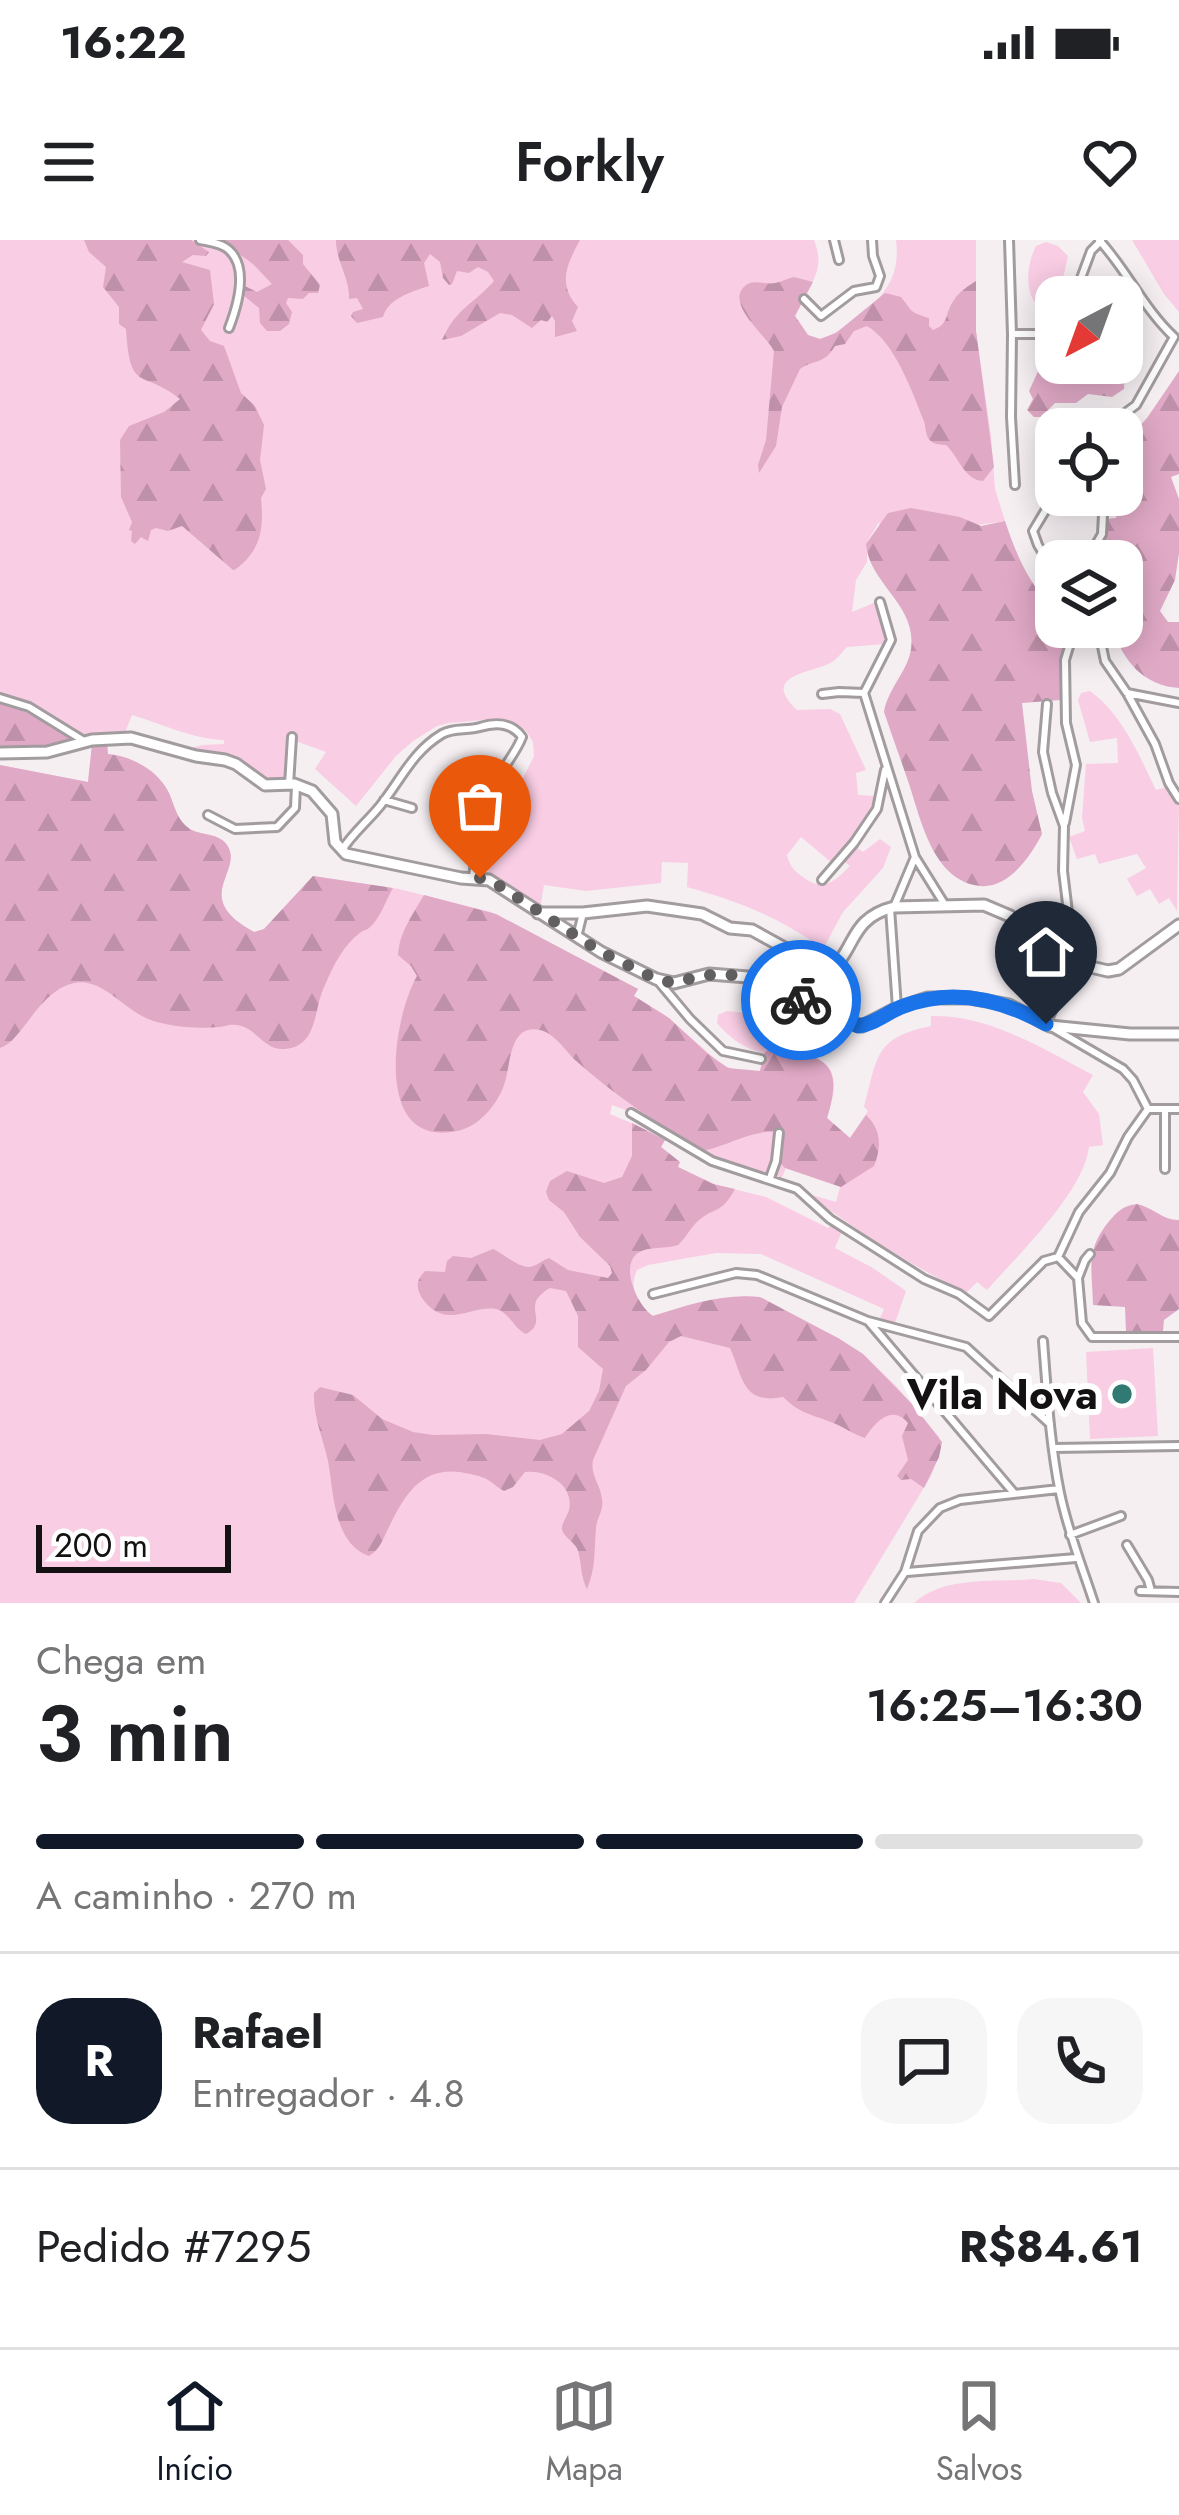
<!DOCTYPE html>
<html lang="pt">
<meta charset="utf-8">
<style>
body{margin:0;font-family:Jost,sans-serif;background:#f6f6f6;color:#202124;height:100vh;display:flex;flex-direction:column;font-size:45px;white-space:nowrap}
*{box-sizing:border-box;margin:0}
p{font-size:39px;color:#757577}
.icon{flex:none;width:66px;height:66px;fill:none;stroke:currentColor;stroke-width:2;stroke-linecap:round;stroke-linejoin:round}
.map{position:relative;height:1363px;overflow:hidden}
.panel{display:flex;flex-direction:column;background:#fff;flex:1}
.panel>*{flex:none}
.needle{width:78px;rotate:221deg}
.fabs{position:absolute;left:1035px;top:36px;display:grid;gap:24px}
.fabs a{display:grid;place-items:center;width:108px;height:108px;border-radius:24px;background:#fff;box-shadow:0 6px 30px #0003;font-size:60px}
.scale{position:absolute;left:36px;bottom:30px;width:195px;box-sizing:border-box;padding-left:12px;border:6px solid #131112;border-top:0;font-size:33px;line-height:42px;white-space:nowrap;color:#131112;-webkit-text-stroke:9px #fff;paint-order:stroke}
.pin{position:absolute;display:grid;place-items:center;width:102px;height:102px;color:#fff;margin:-123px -51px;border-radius:50% 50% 50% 0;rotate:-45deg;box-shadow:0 0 12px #0007}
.pin .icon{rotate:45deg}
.courier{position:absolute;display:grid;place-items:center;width:120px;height:120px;margin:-60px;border:9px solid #1a73e8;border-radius:50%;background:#fff;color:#222;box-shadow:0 3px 15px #0007}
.overview em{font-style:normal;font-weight:600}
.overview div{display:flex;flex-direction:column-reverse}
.overview{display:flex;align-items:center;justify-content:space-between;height:204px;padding:0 36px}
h1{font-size:78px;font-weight:600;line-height:90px}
.bar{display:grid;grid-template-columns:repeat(4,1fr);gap:18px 12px;align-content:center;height:144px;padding:0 36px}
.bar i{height:15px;border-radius:9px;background:#e0e0e0}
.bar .selected{background:#111827}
.bar p{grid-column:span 4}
.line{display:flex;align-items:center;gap:30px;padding:0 36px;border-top:3px solid #e0e0e0}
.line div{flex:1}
.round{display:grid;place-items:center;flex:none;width:126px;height:126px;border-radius:36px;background:#f6f6f6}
.status{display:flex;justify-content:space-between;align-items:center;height:84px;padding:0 60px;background:#fff;direction:ltr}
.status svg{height:33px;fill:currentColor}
header{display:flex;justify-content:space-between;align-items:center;height:156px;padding:0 36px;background:#fff;font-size:54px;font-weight:600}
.menu{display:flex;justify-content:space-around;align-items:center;height:168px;border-top:3px solid #e0e0e0;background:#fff;font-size:33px;color:#757577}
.menu a{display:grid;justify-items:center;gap:6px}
.menu .selected{color:#111827}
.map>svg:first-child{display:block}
.grass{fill:#f9cde4}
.forest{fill:url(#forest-firs)}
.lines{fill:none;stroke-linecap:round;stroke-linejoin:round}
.street-casing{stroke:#a29c9f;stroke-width:12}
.secondary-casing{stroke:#a29c9f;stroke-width:15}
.street{stroke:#fff;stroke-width:6}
.secondary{stroke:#fff;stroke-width:9}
.done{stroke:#625f60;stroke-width:12;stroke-dasharray:0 21.6}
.route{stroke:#1a73e8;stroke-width:15}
.poi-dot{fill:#317973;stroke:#fff;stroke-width:4.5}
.labels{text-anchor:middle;stroke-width:12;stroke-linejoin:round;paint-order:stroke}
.poi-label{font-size:42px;font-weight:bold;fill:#131112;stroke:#fff;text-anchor:end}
</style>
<div class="status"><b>16:22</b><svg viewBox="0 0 49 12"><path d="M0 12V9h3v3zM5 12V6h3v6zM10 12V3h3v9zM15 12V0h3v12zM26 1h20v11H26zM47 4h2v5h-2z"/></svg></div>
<header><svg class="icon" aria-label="menu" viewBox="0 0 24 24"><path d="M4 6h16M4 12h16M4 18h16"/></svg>Forkly<svg class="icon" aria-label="heart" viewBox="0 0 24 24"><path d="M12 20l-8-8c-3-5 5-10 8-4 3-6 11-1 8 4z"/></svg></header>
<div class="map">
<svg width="1179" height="1363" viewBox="0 0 1179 1363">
<defs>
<pattern id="forest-firs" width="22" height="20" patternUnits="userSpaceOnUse" patternTransform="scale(3)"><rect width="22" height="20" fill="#e0a9c6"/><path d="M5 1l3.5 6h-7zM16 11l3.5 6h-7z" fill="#bf90a9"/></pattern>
</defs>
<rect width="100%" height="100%" fill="#f5eff2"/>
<path class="grass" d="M0,0H814C828,36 805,45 795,76L808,95L820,99C833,95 843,88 854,80C883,58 901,38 896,0H976V91L991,196L995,249L1005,281L977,285L960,277L905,371L898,360L879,282L867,302V322L856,340L852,372L876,362L886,391L885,404L847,407C844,410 836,420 832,422C815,433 758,434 797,470L830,469L840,474L866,530L856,533L858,555L875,556L869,573L832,623L801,597L787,615C790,627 795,632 806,639C824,652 836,640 850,626L843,621L854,606L863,612L880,599L891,607L883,628L843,672L823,709C781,678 738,661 687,647L688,623L662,622L661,643L586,651L544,645L540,669L487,635L504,576L534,516L533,502L526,491L519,485L495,479L449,483L437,486L413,501L396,516L356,566L315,529L326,512L290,499L286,538L267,541L185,509L203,505L224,504V500C192,499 162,484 132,475L124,495L84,497L35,467L0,453Z
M1132,0H1179V72L1164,54Z
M1046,2L1058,6L1068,16L1059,57H1056V70L1048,73C1023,63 1025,27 1036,6Z
M1090,451C1122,474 1139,515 1156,550L1168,547L1179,562L1177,671L1169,658L1159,664L1150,649L1137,656L1127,639L1146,628L1137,614L1099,624L1095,614L1077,619L1069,597L1085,591L1082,578L1086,524L1118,523L1117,498L1090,502L1078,460L1081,453Z
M107,504L108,514C131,516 158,530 169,553C174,564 176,577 186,586C198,597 217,591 227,605C245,631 189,657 254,692L264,689L313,636L399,649L491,672L638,749L634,756L665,775L721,824L735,830L760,831L764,813C744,809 730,798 717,783L718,775L727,771L775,776L773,807C824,818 846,820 827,878L850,898L868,871L864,867C878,816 874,798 931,786V776C988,774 1043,809 1093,835L1083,852L1099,874L1103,905L1089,907C1084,952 1017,1016 987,1050L977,1042L966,1053C911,1025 858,992 808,954L836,962L840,947L786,928L781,939L773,936L782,892L778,891L770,935L723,921L647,878L612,865L610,874L643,888L665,900L661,907L680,922L678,927L717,945L766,957L828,988L831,985L842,991L835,1008L873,1028L906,1051L895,1083L880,1078L884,1069L761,1014L716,1013L648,1025L637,1030C629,1047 636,1065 651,1076L707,1061L746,1056L763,1058L778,1069L838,1098L863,1114L897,1147L939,1197L941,1209L931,1236L854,1363H0V525L88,542L92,505Z
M1153,1108L1158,1196L1090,1199L1086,1112Z
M1033,1339L1061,1343L1081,1363H914C945,1335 995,1343 1033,1339Z"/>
<path class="forest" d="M84,0H191L209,12L206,16L193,15L182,22L210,30L214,64L201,90L210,101L224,106L241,153L255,166L264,185L260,220L266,249L261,258C264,289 261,310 236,329L233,330L182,286L168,291L156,288L151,290L148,301L141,297L135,304L131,301L132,291L129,290L132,282L121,257L120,200L129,186L164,172L180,159C142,128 130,155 126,89L119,84V67L103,47L106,27L89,12Z
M220,0H288L303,15V24L320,45L318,53H309L303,59L288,58L286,63L292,72L289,84L280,91H267L260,83L259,68L243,55L242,50L245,46L257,52L272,44L253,24Z
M336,0H580C567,24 557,44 578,67L572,81L577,91L555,97V81L552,76L547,82L541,80L532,88L512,75L500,73L461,96L442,100C457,67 473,65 494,41L488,32L478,27L469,33L457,31L452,44L449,45L443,38L440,22L430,14L424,23L429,46C413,51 387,59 383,77L357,83L351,76L353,72L363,69L357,58L349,59C350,38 336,22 336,0Z
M794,37L813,42L795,76L808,95L820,99L836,93L885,53L901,57C913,72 909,72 929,78V86L933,90C950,84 944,74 954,60C959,52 968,46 976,41V91L994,227L983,241C964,240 959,217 946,205C938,204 933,205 928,198C925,192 926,185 923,179C912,151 894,101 867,86L854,91L845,104L835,106C824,125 814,119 800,129L782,167L776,206L759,233L758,225L766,200L774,111C767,96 723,63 746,45C754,39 766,45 775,43C782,42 788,38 794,37Z
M1051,121L1060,124L1121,123L1125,134L1124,149L1112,157L1088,154L1076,163H1055L1041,177H1034L1027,170L1033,159L1029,151L1040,127Z
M1179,131V234L1171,237L1179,259V313L1175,340L1160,371L1168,382H1179V448C1144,446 1121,420 1113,387H1122V321H1097V319L1107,292L1106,279L1116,278L1120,255H1122L1123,217L1127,200L1147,178Z
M911,268L960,277L981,286L1005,281C1014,308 1024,333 1042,356L1050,352L1056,356V387H1070L1061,426V460L1022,463L1032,551L1042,594C1031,616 1008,649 980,646C933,641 921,580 909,544C901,520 892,496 884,472C888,448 908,431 911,409C917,364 869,344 866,304L888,273Z
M0,462L28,473L75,500L43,508L0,507Z
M107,504L108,514C131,516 158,530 169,553C174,564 176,577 186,586C198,597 217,591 227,605C245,631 189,657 254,692L264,689L313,636L393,648C386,660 380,679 369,688C367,690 364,690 361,692C344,704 333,726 325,745C313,768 319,806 285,809C264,811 256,787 237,785C227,784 229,786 219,787C198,789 166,787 146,778C123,768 101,737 74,743C38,751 22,802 0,808V525L88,542L92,505Z
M424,655L496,674L638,749L634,756L669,778L708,814L728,828L760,831L764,813L772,807C824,817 845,820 827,878L850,898L866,875C881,889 882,907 874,926L841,947L785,928L778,921L783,892C755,888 730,905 703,911C658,884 614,855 575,820C565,810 554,793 540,790C508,783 511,827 504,845C498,863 480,885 461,890C372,913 392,780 417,736L411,726L398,715C399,693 413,674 424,655Z
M632,883L665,900L661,907L680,922L678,927L713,944L735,949C721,975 715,966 698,981C690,988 686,998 678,1005C667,1009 648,1006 638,1013C619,1026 638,1067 653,1076C687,1065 724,1053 760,1057L838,1098L863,1114L914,1166L942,1202L939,1217L924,1248L911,1239L901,1240L897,1236L908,1220L902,1196L908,1183C892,1164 875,1182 865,1198C852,1194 841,1185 828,1181C807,1173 800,1173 783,1157C742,1165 743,1137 730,1108L681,1096L669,1102L646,1130L626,1146L593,1220C590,1236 600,1243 602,1259C604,1270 597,1277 596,1288C594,1310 596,1328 587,1349C580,1335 582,1324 578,1311C576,1302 562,1297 562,1288C561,1286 569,1272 569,1270C575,1245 546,1229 525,1232L513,1247L504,1251C498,1248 493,1243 488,1240C480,1235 469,1234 460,1232C422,1227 405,1254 390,1285C383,1298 381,1309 369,1316C333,1303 334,1253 328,1221C323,1198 313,1177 314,1153L320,1147L353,1155L382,1179L413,1192L433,1195L486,1194L540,1200L562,1194L589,1171L599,1151L603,1129L578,1107V1076L566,1051L550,1048C518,1066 551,1080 526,1094C514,1089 509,1072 496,1069C470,1065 445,1091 422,1058C415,1046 417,1040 425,1031L445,1032L447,1021L453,1016L471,1018L493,1009C505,1014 521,1031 533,1026C539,1024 543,1020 549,1018L568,1030L608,1038L612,1033L610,1026L580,997L564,972L549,960L546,952L550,941L567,931L604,943L622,937L632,916Z
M1137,964C1152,967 1164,981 1179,980V1069L1164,1080L1163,1091L1126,1092L1125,1067L1093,1065C1092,1028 1085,1009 1111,979C1120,969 1124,966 1137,964Z"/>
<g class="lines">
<g class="street-casing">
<path id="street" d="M200,0C209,2 222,3 229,10C249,28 237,67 229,88
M834,0L839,20
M1009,0L1012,94L1011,177L1015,245
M1099,0C1127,30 1143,68 1174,97
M1074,57L1091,11L1101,1
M804,59L821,76L854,51L876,47L880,36L873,16L872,0
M1012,94H1056
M1112,177L1118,181L1115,185L1109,182Z
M1117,179L1136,165L1174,97
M1066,189L1082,180L1110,178
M1056,205L1052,220L1054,256L1033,291L1038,305L1056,335
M1093,321L1094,308L1102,294L1104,255
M880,362L891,400L864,453L915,617L945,665
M1098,387L1105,421L1127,453L1155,504L1169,543L1179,559
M1127,453L1179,463
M822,454L839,452L864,453
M0,458L29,467L84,501
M470,530L496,543
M289,545L292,497
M384,560L412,568
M208,575L235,589L277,587L295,568L296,545
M1065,583L1076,525L1066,483L1065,420L1075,387
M342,610C353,593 367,582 380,566C401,540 412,512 442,494C454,487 467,491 480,487C496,482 512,483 522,497C516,513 504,525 497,541C483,572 477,604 473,637
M822,640L854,603L877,569L885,530
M894,667L915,617
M890,668L897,768
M577,697L583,673
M659,742L690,779L723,811L761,819
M1046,784L1071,729L1073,713L1063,631L1064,586L1052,553L1043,512L1047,464
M1053,788L1123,829L1133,840L1148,869
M1148,869H1179
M1165,869V929
M631,873L712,921L797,949L830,979L924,1039L959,1054L989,1076L1044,1021L1058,1017L1079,972L1110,933L1128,897L1148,869
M770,938L776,921L779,893
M1058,1017L1078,1038L1082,1083L1092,1097H1179
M1078,1038L1085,1020L1090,1014
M653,1054L736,1033L757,1035L868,1081L966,1107L1050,1184
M869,1082L1014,1253
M1043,1101C1047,1152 1050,1204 1060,1253C1068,1292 1082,1326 1094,1363
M1054,1208L1179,1206
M1070,1295L1121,1276
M1127,1305L1148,1340L1151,1351
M907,1332L1076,1318
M1140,1351L1179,1352
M885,1363L905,1332L918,1291L940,1268L960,1260L1059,1249"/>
</g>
<g class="secondary-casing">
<path id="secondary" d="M0,513L47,512L92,500L131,498L196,516L225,520L236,524L265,545L294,544L312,551L332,574L335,602L346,614L461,638L489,640L601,712L656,739L674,743L709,734L748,737L778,748L812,766L862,786L897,768L927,758H970L1009,765L1050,786L1130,794H1179
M538,673H583L647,666L702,674L730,688L752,690L790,711L809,726L828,731C857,712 847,679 894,667L984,665L1010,676L1065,721L1108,731L1119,729L1179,685"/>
</g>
<use href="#street" class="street"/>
<use href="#secondary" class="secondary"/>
</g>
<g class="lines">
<path class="done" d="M480,638L492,641L601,712L656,739L674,743L703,735H731L765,742L801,760"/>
<path class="route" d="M801,760L858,786C875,784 886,773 901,767C951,747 1001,759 1046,784"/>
</g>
<circle class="poi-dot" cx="1122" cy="1154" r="12"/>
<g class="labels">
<g class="poi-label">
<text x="1098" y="1169">Vila Nova</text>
</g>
</g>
</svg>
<div class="fabs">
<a><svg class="needle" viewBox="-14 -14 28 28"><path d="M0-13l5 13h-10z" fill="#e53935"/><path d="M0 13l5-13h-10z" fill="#757577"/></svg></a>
<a><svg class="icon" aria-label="locate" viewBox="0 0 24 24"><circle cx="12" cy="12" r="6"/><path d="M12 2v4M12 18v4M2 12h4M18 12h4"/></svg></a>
<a><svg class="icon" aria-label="layers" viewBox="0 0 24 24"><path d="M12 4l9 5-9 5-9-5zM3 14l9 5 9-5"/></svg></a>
</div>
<div class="scale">200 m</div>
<div class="pin" style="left:480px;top:638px;background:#ea580c"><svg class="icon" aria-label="bag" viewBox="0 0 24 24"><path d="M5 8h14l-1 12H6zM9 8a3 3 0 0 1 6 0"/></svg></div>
<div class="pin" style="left:1046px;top:784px;background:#1f2937"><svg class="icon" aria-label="home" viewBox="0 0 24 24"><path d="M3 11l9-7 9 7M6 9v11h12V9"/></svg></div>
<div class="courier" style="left:801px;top:760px"><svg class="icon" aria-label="bike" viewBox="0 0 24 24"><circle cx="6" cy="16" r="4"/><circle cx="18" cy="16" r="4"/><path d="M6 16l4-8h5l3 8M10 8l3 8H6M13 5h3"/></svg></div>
</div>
<section class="panel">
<div class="overview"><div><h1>3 min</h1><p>Chega em</p></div><em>16:25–16:30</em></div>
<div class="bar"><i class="selected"></i><i class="selected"></i><i class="selected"></i><i></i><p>A caminho · 270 m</p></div>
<div class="line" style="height:216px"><b class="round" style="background:#111827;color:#fff">R</b><div><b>Rafael</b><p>Entregador · 4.8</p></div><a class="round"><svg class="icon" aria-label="chat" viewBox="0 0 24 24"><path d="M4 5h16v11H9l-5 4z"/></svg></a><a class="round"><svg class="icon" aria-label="phone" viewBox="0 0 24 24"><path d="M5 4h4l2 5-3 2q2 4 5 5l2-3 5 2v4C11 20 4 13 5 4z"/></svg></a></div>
<div class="line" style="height:156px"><div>Pedido #7295</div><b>R$84.61</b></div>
</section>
<nav class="menu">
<a class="selected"><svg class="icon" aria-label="home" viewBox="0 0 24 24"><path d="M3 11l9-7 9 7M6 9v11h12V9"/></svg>Início</a>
<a><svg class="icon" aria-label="map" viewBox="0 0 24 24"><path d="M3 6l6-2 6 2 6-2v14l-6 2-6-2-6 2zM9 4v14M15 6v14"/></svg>Mapa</a>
<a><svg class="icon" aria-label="saved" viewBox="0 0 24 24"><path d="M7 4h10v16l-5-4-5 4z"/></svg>Salvos</a>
</nav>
